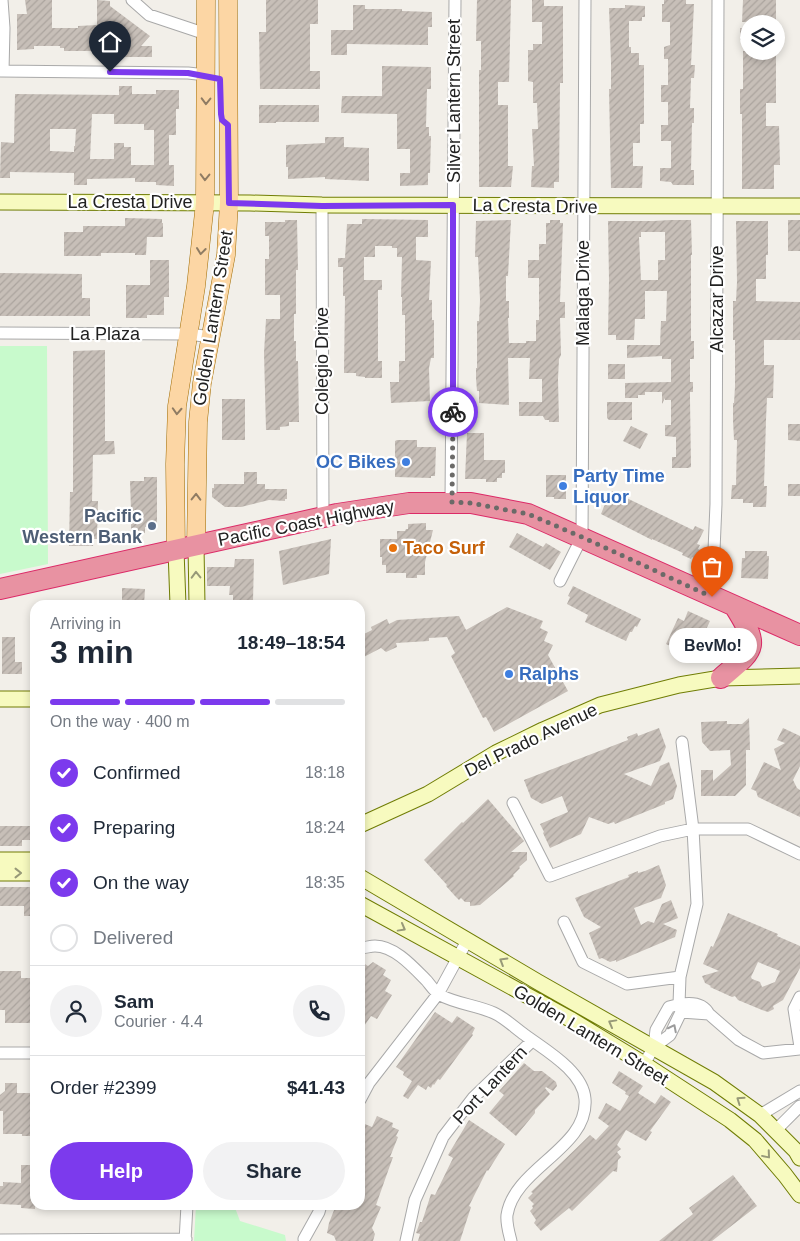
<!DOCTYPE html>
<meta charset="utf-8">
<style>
body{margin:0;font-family:Arial,sans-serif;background:#f2f2f3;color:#1f2937;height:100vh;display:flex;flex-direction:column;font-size:19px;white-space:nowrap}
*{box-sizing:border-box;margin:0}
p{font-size:16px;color:#747a83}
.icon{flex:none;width:28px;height:28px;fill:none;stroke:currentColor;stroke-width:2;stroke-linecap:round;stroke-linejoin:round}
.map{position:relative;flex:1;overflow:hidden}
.panel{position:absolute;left:30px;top:600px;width:335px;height:610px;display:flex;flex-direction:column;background:#fff;border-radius:15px;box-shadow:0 2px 8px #0003}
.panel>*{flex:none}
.fabs{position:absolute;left:740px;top:15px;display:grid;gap:10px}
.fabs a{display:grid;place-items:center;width:45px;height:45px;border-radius:50%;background:#fff;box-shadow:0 2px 8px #0003;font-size:25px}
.pin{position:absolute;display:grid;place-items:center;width:42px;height:42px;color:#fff;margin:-51px -21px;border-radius:50% 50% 50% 0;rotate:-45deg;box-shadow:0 0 5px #0007}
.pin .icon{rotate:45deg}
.courier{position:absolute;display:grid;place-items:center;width:50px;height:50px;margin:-25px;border:4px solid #7c3aed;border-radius:50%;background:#fff;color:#222;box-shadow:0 1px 6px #0007}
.bubble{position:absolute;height:35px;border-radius:18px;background:#fff;box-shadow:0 2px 8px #0003;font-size:16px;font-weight:700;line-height:35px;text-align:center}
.overview em{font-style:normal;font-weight:700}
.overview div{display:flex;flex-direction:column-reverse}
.overview{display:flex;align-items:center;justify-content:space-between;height:85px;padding:0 20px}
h1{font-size:32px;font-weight:700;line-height:38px}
.bar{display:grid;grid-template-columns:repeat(4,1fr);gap:8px 5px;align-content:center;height:60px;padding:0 20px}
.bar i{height:6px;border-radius:4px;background:#e0e1e3}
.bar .selected{background:#7c3aed}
.bar p{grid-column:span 4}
.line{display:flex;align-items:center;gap:12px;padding:0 20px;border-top:1px solid #e0e1e3}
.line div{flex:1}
.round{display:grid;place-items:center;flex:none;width:52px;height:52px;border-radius:26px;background:#f2f2f3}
ol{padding:0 20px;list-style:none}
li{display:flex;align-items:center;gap:15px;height:55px}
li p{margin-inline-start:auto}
li .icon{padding:5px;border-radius:50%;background:#7c3aed;color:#fff;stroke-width:4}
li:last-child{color:#747a83}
li i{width:28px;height:28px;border:2px solid #e0e1e3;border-radius:50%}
.primary-button{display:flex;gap:10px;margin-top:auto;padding:10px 20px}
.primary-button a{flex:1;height:58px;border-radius:30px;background:#7c3aed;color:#fff;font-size:20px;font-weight:700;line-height:58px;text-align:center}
.primary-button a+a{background:#f2f2f3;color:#1f2937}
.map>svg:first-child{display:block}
.park{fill:#c8facc}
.building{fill:url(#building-hatch);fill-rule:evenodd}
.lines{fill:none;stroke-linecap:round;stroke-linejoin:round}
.street-casing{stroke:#a9a9a9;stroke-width:13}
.secondary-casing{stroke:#707d05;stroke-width:17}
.primary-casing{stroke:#a06b00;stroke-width:19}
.highway-casing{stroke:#dc2a67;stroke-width:22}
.street{stroke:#fff;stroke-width:11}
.secondary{stroke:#f7fabf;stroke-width:15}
.primary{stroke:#fcd6a4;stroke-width:18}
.highway{stroke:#e892a2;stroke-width:20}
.oneway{stroke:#8f7c63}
.oneway2{stroke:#979978}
.oneway3{stroke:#9c9c9c}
.done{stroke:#6b6a68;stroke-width:5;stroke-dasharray:0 9}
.route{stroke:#7c3aed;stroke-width:6}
.shop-dot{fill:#3f7fe0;stroke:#fff;stroke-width:2}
.service-dot{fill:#5c6f8a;stroke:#fff;stroke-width:2}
.food-dot{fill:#e8710a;stroke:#fff;stroke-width:2}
.labels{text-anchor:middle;stroke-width:4.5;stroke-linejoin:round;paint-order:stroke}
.street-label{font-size:18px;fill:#222;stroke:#fff}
.shop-label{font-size:18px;font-weight:bold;fill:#366cbe;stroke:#fff;text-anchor:start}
.service-label{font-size:18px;font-weight:bold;fill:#4e5e75;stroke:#fff;text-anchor:end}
.food-label{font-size:18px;font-weight:bold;fill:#c56008;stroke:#fff;text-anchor:start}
</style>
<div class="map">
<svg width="800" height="1241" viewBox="0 0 800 1241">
<defs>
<pattern id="building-hatch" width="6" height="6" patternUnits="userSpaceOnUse" patternTransform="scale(1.25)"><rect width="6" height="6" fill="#c7bfb8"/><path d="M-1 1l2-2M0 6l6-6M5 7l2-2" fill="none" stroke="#aba49e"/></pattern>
</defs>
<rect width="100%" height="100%" fill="#f2efe9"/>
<path class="park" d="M0,346H47L48,564L0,574Z
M196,1205H234L240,1221L285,1235L286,1241H194Z"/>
<path class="building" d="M25,0H52V28H78V26L97,25V0L110,1V6L150,36L141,46H152V57H116V45H94V51H64V48H60V46H34V49L17,50V14H27Z
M266,0H318V24H310V71H320V89H260L259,32H266Z
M477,0H511L509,82H498V105H508V166H513L511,187H479V70H481V41H476Z
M532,0H544V6H563V83H560L559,182H554V188L531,187L532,166H534L532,129H538L537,103H533V82L528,81V50H533V44H542V22H532Z
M664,0H686V4H694L691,65H695L694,78H691L690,108H694V123H692L691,170H694V185H673L671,182L660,181V168H671V141H661V125H668V102H661V85H668V59H664V47L670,45V22H662V4H664Z
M743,0H776V22H742Z
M353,5H365V9H402V11L432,12V27H428V45L347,44V55H331V30H353Z
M625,5L645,6V17H642V21H629V47H631V53H639V65H644V124H640V143H633V166H643L642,188H611L609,89H611V62L609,8H625Z
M740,28H749V40H740Z
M743,51H776V103H766V126H779L780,165H774V189H742V114H740V89H743Z
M382,66L431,67V89H427L426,127H429V136H431L430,173H428V185L400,186V173H410V149H397V114L341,113L342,96H382Z
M119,86H132V94H156V90H179V109H176V135H169V165H174V186L156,185V182H135V178L87,179V185H74V173L10,172V178H0L1,142L14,143L15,94L119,95ZM92,114H114V124H144V130H154V165H131V147H124V143H114V159H90ZM50,129H76L75,146H74V152L50,151Z
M259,105H319V122H276V123H259Z
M325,137H344V147L369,148V181L325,179V177L288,179V167H286V145L325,143Z
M125,218L162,219V223H163V237H147L146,255H135V253H101V256H64V232H83V226H125Z
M362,219L428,220V237H416V260L431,261L429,300H432V320H434V358H431L429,368L430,401L391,403L390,382H399V361H405V315H402V297H401L402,257H397V248H392V246H375V257H364V280H382V290H378V361H382V378H365V377L356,376V373H344L345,296H343V267H338V258H345L347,224H362Z
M285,220H297L298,270H296V314H294V341H296V361H298L299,422H289V426L280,427V430H266L264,353L266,319H280V295H265V259H269V236H265V222H285Z
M511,220L508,276H506V301H509V318H508L509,343H526V341H536V320H539V278H528V260H539V244H546V223H550V220H560V223H563L560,302H565V318H560L561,355L559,359L558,379L559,422H549V420H545L543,416H519V402H542V379H529L530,358H508L509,405L479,403V391H477L476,378V368H477V321H479L480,300L478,257H475L476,221Z
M670,220H691L692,255H691V341H694V359H690V382H693V392H690V400L691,467L688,468H672V457H676V437L665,436V425H671V400H665V398L662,404V392H645V395H638V398H625V383L671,382V359H662V356L627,358V345H660L661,321H666L667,291H645V319H635L634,340H616V335H608L609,280L608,221H654ZM641,232H665V260H658V280H641L639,237H641Z
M788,220H800V251H788Z
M736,221H768V255H766V279H756V301L800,302V340H764V365H774L773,398H767L766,420L764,486H767L766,507H753V503H743V499H731L732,485H736L737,440H734L733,420V403H734L735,387V340H733V301H736L737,282Z
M150,260H169V297H164V315H147V318H126V285H150Z
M0,273L82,274V298H90V316H0Z
M105,350V441H114L115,454L93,455L92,501H98L97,539H94L93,546H69L70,492H73V351Z
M608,364H625V379H608Z
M222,399H245V440H222Z
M607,402H632V420H609L607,418Z
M788,424H800V441L788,440Z
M631,426L648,434L640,449L623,441Z
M467,433H484V460H505V473H502V478H497V482H486V479H465Z
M397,440H417V447H436L435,476H431V478L395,477V441Z
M244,472H257V484H265V489H287V499H285V501L269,500L241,507H225L212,497V488H214V484H244Z
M546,475H566V499H554V497H546Z
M144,477H157V527H145V533H131V522H122V510H131L130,481H144Z
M788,484H800V496H788Z
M612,491L693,530L695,526L704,530L697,544L700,545L698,549L700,550L696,559L692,557L691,559L682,555L683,553L652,539V540L601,514L609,494H610Z
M426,523V530H433L425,562V575H417V578H406V573H386V565H382V557H380V539H397V531H405L406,529H408V524Z
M517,533L543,547L546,543L561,552L550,570L509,547Z
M331,539L329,574L283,585L279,551Z
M745,551H767V556H769L768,579L741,578L742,558H745Z
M235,559H254L253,601H233V595H229L230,586H207V567H234Z
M573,586L641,619L637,627L635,626L632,632H630L626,641L585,622L588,615L567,604L570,597L568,596Z
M122,588L145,589L144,605H122Z
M507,607L543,621L540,628L548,632L544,641L553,645L548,655L568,691L494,732L486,717L483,718L451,656L455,653L447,637L429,638V641L396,643L397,647L386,652L381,648L360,659V636L372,630L371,627L387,619L389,624L397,620L459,616L466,630Z
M688,611L710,621L705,632L709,634L698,659L666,644L678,618L684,621Z
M2,637H15V662H22V674H2Z
M749,718L750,750H746V785L735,796H701V770H713V781L731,765L730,750L710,751L702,742L701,722L727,721V724H742Z
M659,728L666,747L660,761L624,774L651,786L660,766L669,762L677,786L673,799L665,802V804L615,824L614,822L608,824L589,817L581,834L550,848L543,833L544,832L540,824L568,812L562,796L542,804L531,798L524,780L628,740L627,737L637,733L638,736Z
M783,728L800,736V766L793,780L797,788L800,790V817L758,797L756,791L751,789L764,762L781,770L774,749L785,743L777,740Z
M488,799L524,841L511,852H527V860L519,867L520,868L513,875L514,876L480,905L470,906V902H465L461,898L459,900L455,896L446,886L447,885L424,860L462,822L463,823Z
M0,826H35V840H22V846H0Z
M659,865L666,885L661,898L634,908L641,925L648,921L654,923L662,904L671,900L678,918L663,924L677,930L675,937L616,962V960L610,962L602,958L599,959L589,933L601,927L584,917L575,898L629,877L628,875L638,871V873L645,871Z
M0,887H35V916H24V906H0Z
M728,913L778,934L777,936L800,946V968L783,1000L773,1006L774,1009L768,1012L762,1010L738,1000L735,996L732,997L710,987L711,986L705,983L702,976L719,971L703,964L711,946L713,947ZM758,962L780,971L775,982L762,987L760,982L752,979L751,977Z
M360,961L368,966L373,962L386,970L383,975L391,980L385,991L392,995L377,1019L371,1016L360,1032Z
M0,971H21V978H35V1023H5V1010H0Z
M435,1012L452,1023L457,1016L475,1028L472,1034L473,1035L440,1080L438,1079L434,1085L433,1084L431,1088L428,1086L426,1090L418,1085L408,1099L403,1096L412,1081L403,1075L404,1072L396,1067Z
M524,1063L534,1071H542L556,1082L557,1086L553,1091L546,1087L545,1088L550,1094L535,1110V1113L516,1136L489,1113L504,1095L499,1091Z
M619,1071L643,1086L638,1093L655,1104L661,1095L671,1102L650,1131L652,1132L646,1141L626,1130L617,1145L621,1149L617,1152L621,1157L618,1160L617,1172L613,1171L572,1211L569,1208L541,1231L534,1223L536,1220L530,1211L533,1208L532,1206L534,1204L528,1198L533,1193L531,1192L590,1135L596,1140L609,1126L598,1118L606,1103L620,1111L629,1096L625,1094L626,1092L612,1083Z
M5,1083H17V1093H35V1136H22V1134H3V1111H0V1095L5,1091Z
M377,1116L393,1123L392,1127L399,1130L396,1136L398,1137L390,1157H393L376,1205L381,1207L372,1228L375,1234L373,1241H336L334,1236L327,1233L329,1223L336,1205H360V1122L372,1127Z
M469,1120L505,1144L488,1171L487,1170L469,1206L471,1207L460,1241H418L420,1234L416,1233L420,1222H422L431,1194L435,1195L453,1158L448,1155Z
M21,1165H35V1209L21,1208V1205L0,1204V1186H3V1182L21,1183Z
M733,1175L757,1206L712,1241H659L693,1214L689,1208Z"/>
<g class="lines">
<g class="street-casing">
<path id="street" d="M2,0L4,28L3,71
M132,0L149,15L206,34
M0,71L188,73L206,75
M322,205L323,517
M0,333L189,334L211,337
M451,502L455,0
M560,581L582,537L585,0
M712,597L716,504L718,0
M513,803L550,876L660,836L693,829H748L800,854
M564,922L583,962L627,984L680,977
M360,948C365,948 370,946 375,946C395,946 414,968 427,981C431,986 435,992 440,995C457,1004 476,1005 494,1013C505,1018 515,1028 525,1035C545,1050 583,1071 585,1099C589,1148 514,1168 507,1215C506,1223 509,1233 511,1241
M800,997L794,1009L800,1047
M681,1012L709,1014
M654,1047L670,1035L681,1012L679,1004L680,977L697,904L693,829L682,742
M0,1053H35
M644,1064L654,1047L656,1030L669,1007C682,1003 701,999 709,1014L739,1040L763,1053L800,1049
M360,1100L369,1083L438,994L468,939
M760,1115L800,1091
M776,1130L800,1106
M304,1239L319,1212L321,1205
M0,1240L186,1239
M185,1241L187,1205
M406,1241L415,1200L443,1137L473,1098L532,1041"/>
</g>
<g class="secondary-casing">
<path id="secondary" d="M0,202L250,203L322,205L800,206
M196,546L197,605
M176,550L178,605
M0,699H35
M360,825L428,794L496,753L543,730L600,705L679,685L721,678L800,676
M0,860H35
M0,873H35
M360,877L538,982L714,1082L760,1115L796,1151L800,1158
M360,904L570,1019L644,1064L730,1120L755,1140L785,1175L800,1195"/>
</g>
<g class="primary-casing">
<path id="primary" d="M196,546L198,422L202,383L226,255L229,203L228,0
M176,550L175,464L177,406L196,286L205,203L206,0"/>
</g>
<g class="highway-casing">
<path id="highway" d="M0,589L337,514L409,503H471L528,514L800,635
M721,678C755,649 761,648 735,607"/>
</g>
<use href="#street" class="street"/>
<use href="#secondary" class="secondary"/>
<use href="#primary" class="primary"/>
<use href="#highway" class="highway"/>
</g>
<defs><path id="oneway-chevron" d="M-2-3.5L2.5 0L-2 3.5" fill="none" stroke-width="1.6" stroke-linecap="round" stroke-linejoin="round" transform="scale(1.25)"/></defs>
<g class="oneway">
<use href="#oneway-chevron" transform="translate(206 101) rotate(91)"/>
<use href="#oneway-chevron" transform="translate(205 177) rotate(91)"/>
<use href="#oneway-chevron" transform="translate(201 251) rotate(97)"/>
<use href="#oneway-chevron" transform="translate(177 411) rotate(93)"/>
<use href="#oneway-chevron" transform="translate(196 497) rotate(-89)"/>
</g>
<g class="oneway2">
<use href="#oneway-chevron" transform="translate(196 575) rotate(-91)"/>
<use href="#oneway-chevron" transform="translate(18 873)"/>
<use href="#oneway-chevron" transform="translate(402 928) rotate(29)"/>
<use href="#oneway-chevron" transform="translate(503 961) rotate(-149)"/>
<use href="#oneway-chevron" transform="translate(612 1023) rotate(-151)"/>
<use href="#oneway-chevron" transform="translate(740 1100) rotate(-145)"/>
<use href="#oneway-chevron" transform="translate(767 1155) rotate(50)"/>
</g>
<use class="oneway3" href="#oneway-chevron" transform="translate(673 1028) rotate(-63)"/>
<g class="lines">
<path class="done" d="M453,412L452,502L471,503L528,514L582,537L712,597"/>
<path class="route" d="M110,72L188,73L220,79L221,114L222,120L228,125L229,203L322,206L453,205V412"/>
</g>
<g class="shop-dot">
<circle cx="406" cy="462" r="5"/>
<circle cx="563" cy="486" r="5"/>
<circle cx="509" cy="674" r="5"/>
</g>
<circle class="service-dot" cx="152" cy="526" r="5"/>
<circle class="food-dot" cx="393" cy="548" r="5"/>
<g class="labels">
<g class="street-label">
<text transform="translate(454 101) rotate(-90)" y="6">Silver Lantern Street</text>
<text x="130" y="208">La Cresta Drive</text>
<text transform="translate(535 206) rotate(1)" y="6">La Cresta Drive</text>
<text transform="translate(583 293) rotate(-90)" y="6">Malaga Drive</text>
<text transform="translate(717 299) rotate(-90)" y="6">Alcazar Drive</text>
<text transform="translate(213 318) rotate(-81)" y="6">Golden Lantern Street</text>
<text x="105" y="340">La Plaza</text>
<text transform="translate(322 361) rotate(-90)" y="6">Colegio Drive</text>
<text transform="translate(306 523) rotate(-11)" y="6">Pacific Coast Highway</text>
<text transform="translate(531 740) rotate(-26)" y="6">Del Prado Avenue</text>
<text transform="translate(591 1035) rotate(31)" y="6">Golden Lantern Street</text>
<text transform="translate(490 1085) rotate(-47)" y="6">Port Lantern</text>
</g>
<g class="shop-label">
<text x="396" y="468" text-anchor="end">OC Bikes</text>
<text x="573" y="482">Party Time<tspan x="573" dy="21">Liquor</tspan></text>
<text x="519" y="680">Ralphs</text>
</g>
<g class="service-label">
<text x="142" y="522">Pacific<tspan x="142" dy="21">Western Bank</tspan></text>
</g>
<g class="food-label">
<text x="403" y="554">Taco Surf</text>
</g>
</g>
</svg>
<div class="fabs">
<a><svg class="icon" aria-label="layers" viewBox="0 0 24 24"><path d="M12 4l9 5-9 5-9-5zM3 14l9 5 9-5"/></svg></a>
</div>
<div class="pin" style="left:712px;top:597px;background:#ea580c"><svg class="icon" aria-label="bag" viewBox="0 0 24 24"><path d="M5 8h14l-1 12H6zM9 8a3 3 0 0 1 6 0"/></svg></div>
<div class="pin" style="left:110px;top:72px;background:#1f2937"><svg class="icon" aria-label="home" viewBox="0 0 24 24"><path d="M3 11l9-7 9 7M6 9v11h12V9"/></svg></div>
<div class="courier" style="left:453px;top:412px"><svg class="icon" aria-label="bike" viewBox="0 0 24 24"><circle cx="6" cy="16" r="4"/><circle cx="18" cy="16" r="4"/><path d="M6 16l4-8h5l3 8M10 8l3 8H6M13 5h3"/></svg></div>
<div class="bubble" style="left:669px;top:628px;width:88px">BevMo!</div>
<section class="panel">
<div class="overview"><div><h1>3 min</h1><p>Arriving in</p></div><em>18:49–18:54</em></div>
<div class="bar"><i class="selected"></i><i class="selected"></i><i class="selected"></i><i></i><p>On the way · 400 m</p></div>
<ol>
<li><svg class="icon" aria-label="check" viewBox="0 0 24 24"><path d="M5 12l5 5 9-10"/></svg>Confirmed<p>18:18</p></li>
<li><svg class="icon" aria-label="check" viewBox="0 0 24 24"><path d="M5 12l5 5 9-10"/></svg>Preparing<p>18:24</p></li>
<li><svg class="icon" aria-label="check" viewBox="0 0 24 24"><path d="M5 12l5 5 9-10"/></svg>On the way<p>18:35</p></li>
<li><i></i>Delivered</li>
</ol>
<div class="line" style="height:90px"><a class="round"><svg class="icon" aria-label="person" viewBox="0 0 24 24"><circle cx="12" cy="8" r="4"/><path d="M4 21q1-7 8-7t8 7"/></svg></a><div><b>Sam</b><p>Courier · 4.4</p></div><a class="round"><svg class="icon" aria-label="phone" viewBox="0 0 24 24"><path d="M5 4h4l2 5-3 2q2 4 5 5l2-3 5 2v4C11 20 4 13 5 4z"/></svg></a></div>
<div class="line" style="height:65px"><div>Order #2399</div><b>$41.43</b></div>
<div class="primary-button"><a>Help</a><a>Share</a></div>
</section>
</div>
